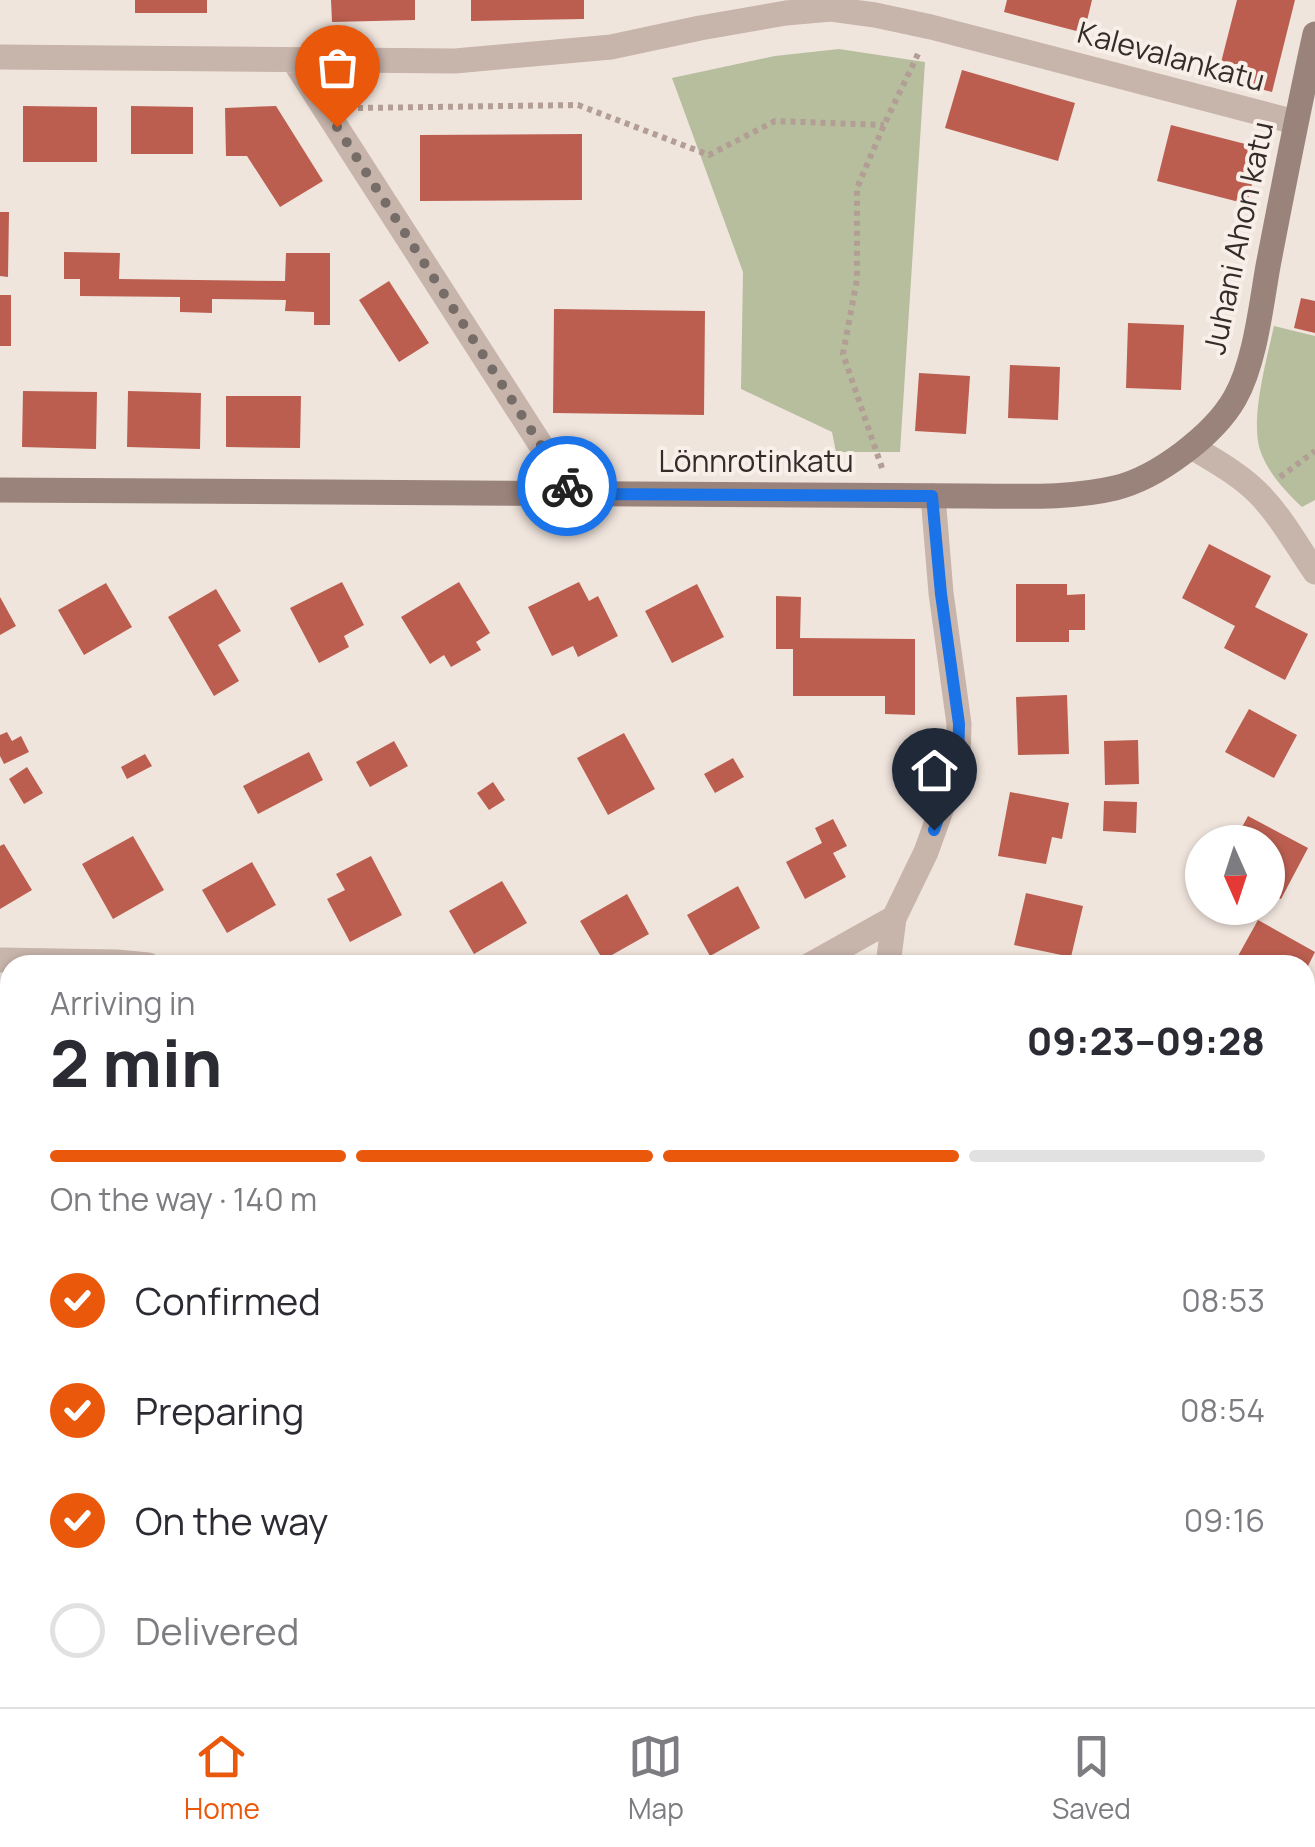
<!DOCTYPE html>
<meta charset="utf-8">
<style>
body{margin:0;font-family:Manrope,sans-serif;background:#f2f2f3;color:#2b2b33;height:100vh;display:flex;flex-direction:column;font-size:38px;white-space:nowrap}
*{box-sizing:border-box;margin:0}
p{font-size:32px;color:#7c7c81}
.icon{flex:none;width:55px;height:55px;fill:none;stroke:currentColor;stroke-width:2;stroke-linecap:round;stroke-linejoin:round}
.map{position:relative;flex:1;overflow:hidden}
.panel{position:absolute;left:0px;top:955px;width:1315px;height:752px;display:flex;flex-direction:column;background:#fff;border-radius:30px 30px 0 0;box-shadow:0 2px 8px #0004}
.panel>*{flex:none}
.needle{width:65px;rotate:177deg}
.tools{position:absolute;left:1185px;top:825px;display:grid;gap:20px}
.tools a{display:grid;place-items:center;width:100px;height:100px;border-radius:50%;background:#fff;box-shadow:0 2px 8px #0004;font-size:50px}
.pin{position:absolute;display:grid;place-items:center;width:85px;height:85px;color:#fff;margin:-102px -42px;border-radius:50% 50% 50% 0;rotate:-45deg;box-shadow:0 0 10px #0007}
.pin .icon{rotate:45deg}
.courier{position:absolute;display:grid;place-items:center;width:100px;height:100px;margin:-50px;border:8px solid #1a73e8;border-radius:50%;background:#fff;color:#222;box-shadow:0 2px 12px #0007}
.overview em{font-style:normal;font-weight:800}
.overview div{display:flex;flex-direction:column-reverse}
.overview{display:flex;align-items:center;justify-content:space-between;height:170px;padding:0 50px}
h1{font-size:65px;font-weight:800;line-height:75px}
.bar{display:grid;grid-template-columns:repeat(4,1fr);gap:15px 10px;align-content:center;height:120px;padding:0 50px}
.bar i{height:12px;border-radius:8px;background:#e1e1e2}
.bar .active{background:#ea580c}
.bar p{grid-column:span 4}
ol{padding:0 50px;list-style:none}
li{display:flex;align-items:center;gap:30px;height:110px}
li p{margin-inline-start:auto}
li .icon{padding:10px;border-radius:50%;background:#ea580c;color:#fff;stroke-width:4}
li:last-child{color:#7c7c81}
li i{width:55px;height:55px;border:5px solid #e1e1e2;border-radius:50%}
.dock{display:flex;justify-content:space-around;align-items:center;height:140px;border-top:2px solid #e1e1e2;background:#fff;font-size:28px;color:#7c7c81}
.dock a{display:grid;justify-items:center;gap:5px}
.dock .active{color:#ea580c}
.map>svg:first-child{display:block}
.green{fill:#b7be9e}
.building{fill:#bb5e50}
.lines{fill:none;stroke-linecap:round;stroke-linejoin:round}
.path{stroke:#b29e94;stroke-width:6;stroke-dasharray:5 5;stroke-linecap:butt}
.street{stroke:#c7b4aa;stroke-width:25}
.secondary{stroke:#9a837b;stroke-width:25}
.done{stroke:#766c68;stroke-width:10;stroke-dasharray:0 18}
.route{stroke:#1a73e8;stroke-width:12}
.labels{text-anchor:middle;stroke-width:8;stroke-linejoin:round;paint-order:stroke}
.street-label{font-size:30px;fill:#352b29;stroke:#f8efe9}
</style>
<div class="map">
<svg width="1315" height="1707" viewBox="0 0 1315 1707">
<rect width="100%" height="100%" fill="#f0e5dd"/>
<path class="green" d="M839,49L925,62L900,452H836L832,432L741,389L743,272L672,78L775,56Z
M1274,326L1315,336V500L1302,507C1285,491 1268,473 1260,450C1250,419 1267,358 1274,326Z
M1315,1143V1196L1305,1197V1144Z
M1305,1443L1315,1448V1707H1266L1264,1698H1305Z
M754,1698H1255L1258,1707H756Z"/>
<path class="building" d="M135,0H207V13H135Z
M331,0H415V20L332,22Z
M471,0H584V19L471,21Z
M1007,0H1092L1084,33L1004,12Z
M1237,0H1295L1272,92L1217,78Z
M962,70L1075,103L1058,161L945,128Z
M23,106L97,107V162H23Z
M131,106L193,107V154H131Z
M276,106L323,181L280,207L247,156H226L225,108Z
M1171,125L1261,148L1247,204L1157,181Z
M582,134V200L420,201V135Z
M0,212H9L8,277L0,276Z
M64,252L120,253L119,279L285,281L286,253H330V325H314V312L285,311L286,300L212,299V313L180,312V297L80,296V279H64Z
M389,281L429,343L399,362L359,300Z
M0,295H11V346H0Z
M1301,298L1315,301V333L1294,328Z
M554,309L705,311L704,415L553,413Z
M1128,323L1184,325L1181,390L1126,388Z
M1010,365L1060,367L1058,420L1008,418Z
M919,373L970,376L966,434L915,431Z
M23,391L97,392L96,449L22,447Z
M128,391L201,393L200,449L127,447Z
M226,396H301L300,448L226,447Z
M1209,544L1271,576L1255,607L1308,634L1285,680L1224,648L1235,626L1182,598Z
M342,582L364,625L344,636L349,647L319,663L290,608Z
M459,582L490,633L476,642L481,650L451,667L444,655L430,664L401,617Z
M579,582L589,601L598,596L618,636L578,657L573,646L552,656L528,607Z
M106,583L132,627L84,655L58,610Z
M697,584L724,637L672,663L645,611Z
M1016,584H1067V595L1085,594V630H1069V642H1016Z
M216,589L241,631L218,645L239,681L214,696L168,617Z
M776,596L801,597L800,638L915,639V715L885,714V696H793V649H776Z
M0,597L16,626L0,635Z
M1067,695L1069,754L1018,755L1016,697Z
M1249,709L1297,735L1274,778L1225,752Z
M7,732L12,741L21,736L29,752L4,764L0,756V735Z
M624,733L655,789L608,815L577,758Z
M1138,740L1139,784L1105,785L1104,741Z
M394,741L408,766L370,787L356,762Z
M309,752L323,780L258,814L243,786Z
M145,754L152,766L127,779L121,767Z
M733,758L744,777L715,793L704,774Z
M27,767L43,793L24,804L9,779Z
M493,782L505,800L489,810L477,793Z
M1010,792L1069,803L1062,839L1052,837L1046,864L998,856Z
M1104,801L1137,802L1136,833L1103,831Z
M1248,816L1308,848L1281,899L1268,892V842H1234Z
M833,819L847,846L833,853L846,877L805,899L786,862L822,843L815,828Z
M133,836L164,890L113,919L82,864Z
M4,844L32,890L0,909V846Z
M371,856L402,915L350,942L327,899L345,890L336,874Z
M252,862L276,905L227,933L202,890Z
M502,881L527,923L474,954L449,911Z
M738,886L760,928L710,956L687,915Z
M1026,893L1083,906L1071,957L1014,945Z
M627,894L649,934L603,960L580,921Z
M1258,920L1315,952L1305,972V965H1233Z
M1305,1061L1315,1066V1093L1305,1112Z
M1305,1215L1315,1221V1282L1305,1277Z
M10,1675V1698H64L65,1707H6L2,1676Z
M123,1698H186L188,1707H125Z
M404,1698H455L447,1707H415Z
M609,1698H630L654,1707H606Z"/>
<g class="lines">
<path class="path" d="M358,108L578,105L709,155L775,121L884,125
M882,468L843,354L857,279V188L884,125L919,52
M1280,477L1315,451
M1305,1172H1315
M1305,1521L1315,1537
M1305,1649L1315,1667
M1305,1693L1315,1666
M873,1707L878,1698
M1300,1707L1303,1698"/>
<path class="street" d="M0,57L455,61L611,47L700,28L786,13L831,9L875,15L931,27L1295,122
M294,61L571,492
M1192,447C1215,461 1239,474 1258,493C1281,516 1297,546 1315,572
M0,960L117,962L148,965
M810,965L894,918
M888,965L894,918L926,852L958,763L959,724L941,593L933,496
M0,1356L10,1357
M507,1707L511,1698"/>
<path class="secondary" d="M0,490L971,496C1019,496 1069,499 1115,488C1157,478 1214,435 1235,398C1255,363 1261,306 1268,266C1283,188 1298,111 1315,34"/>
</g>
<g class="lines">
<path class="done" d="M337,127L567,486"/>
<path class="route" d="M567,486L571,492L586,494L932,496L941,594L959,724L958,763L934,830"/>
</g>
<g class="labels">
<g class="street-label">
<text transform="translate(1171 57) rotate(15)" y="10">Kalevalankatu</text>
<text transform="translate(1239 238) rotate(-78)" y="10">Juhani Ahon katu</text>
<text x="756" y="472">Lönnrotinkatu</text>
</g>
</g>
</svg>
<div class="tools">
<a><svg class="needle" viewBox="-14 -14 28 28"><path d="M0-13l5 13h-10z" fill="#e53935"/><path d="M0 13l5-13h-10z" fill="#7c7c81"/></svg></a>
</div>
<div class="pin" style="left:337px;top:127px;background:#ea580c"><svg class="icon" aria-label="bag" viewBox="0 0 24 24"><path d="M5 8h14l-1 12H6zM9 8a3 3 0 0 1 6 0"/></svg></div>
<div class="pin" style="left:934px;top:830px;background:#1f2937"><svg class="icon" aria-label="home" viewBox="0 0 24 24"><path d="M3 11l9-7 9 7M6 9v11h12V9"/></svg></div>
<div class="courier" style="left:567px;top:486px"><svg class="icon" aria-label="bike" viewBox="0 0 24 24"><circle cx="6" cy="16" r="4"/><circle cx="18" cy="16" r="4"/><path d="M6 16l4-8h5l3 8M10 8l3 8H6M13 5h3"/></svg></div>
<section class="panel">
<div class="overview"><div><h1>2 min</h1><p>Arriving in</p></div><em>09:23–09:28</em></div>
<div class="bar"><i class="active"></i><i class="active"></i><i class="active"></i><i></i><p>On the way · 140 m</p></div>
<ol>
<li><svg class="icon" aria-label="check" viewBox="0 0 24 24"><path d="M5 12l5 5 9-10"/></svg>Confirmed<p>08:53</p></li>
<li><svg class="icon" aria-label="check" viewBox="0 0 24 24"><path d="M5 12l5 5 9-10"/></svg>Preparing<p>08:54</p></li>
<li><svg class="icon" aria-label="check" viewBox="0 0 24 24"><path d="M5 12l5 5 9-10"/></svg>On the way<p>09:16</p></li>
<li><i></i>Delivered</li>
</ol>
</section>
</div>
<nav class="dock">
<a class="active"><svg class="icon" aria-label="home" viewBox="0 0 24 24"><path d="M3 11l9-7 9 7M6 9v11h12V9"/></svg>Home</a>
<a><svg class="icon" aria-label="map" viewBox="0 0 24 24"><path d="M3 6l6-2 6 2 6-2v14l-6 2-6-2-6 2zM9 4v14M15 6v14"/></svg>Map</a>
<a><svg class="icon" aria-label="saved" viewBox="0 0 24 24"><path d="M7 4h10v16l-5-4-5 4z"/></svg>Saved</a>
</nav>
